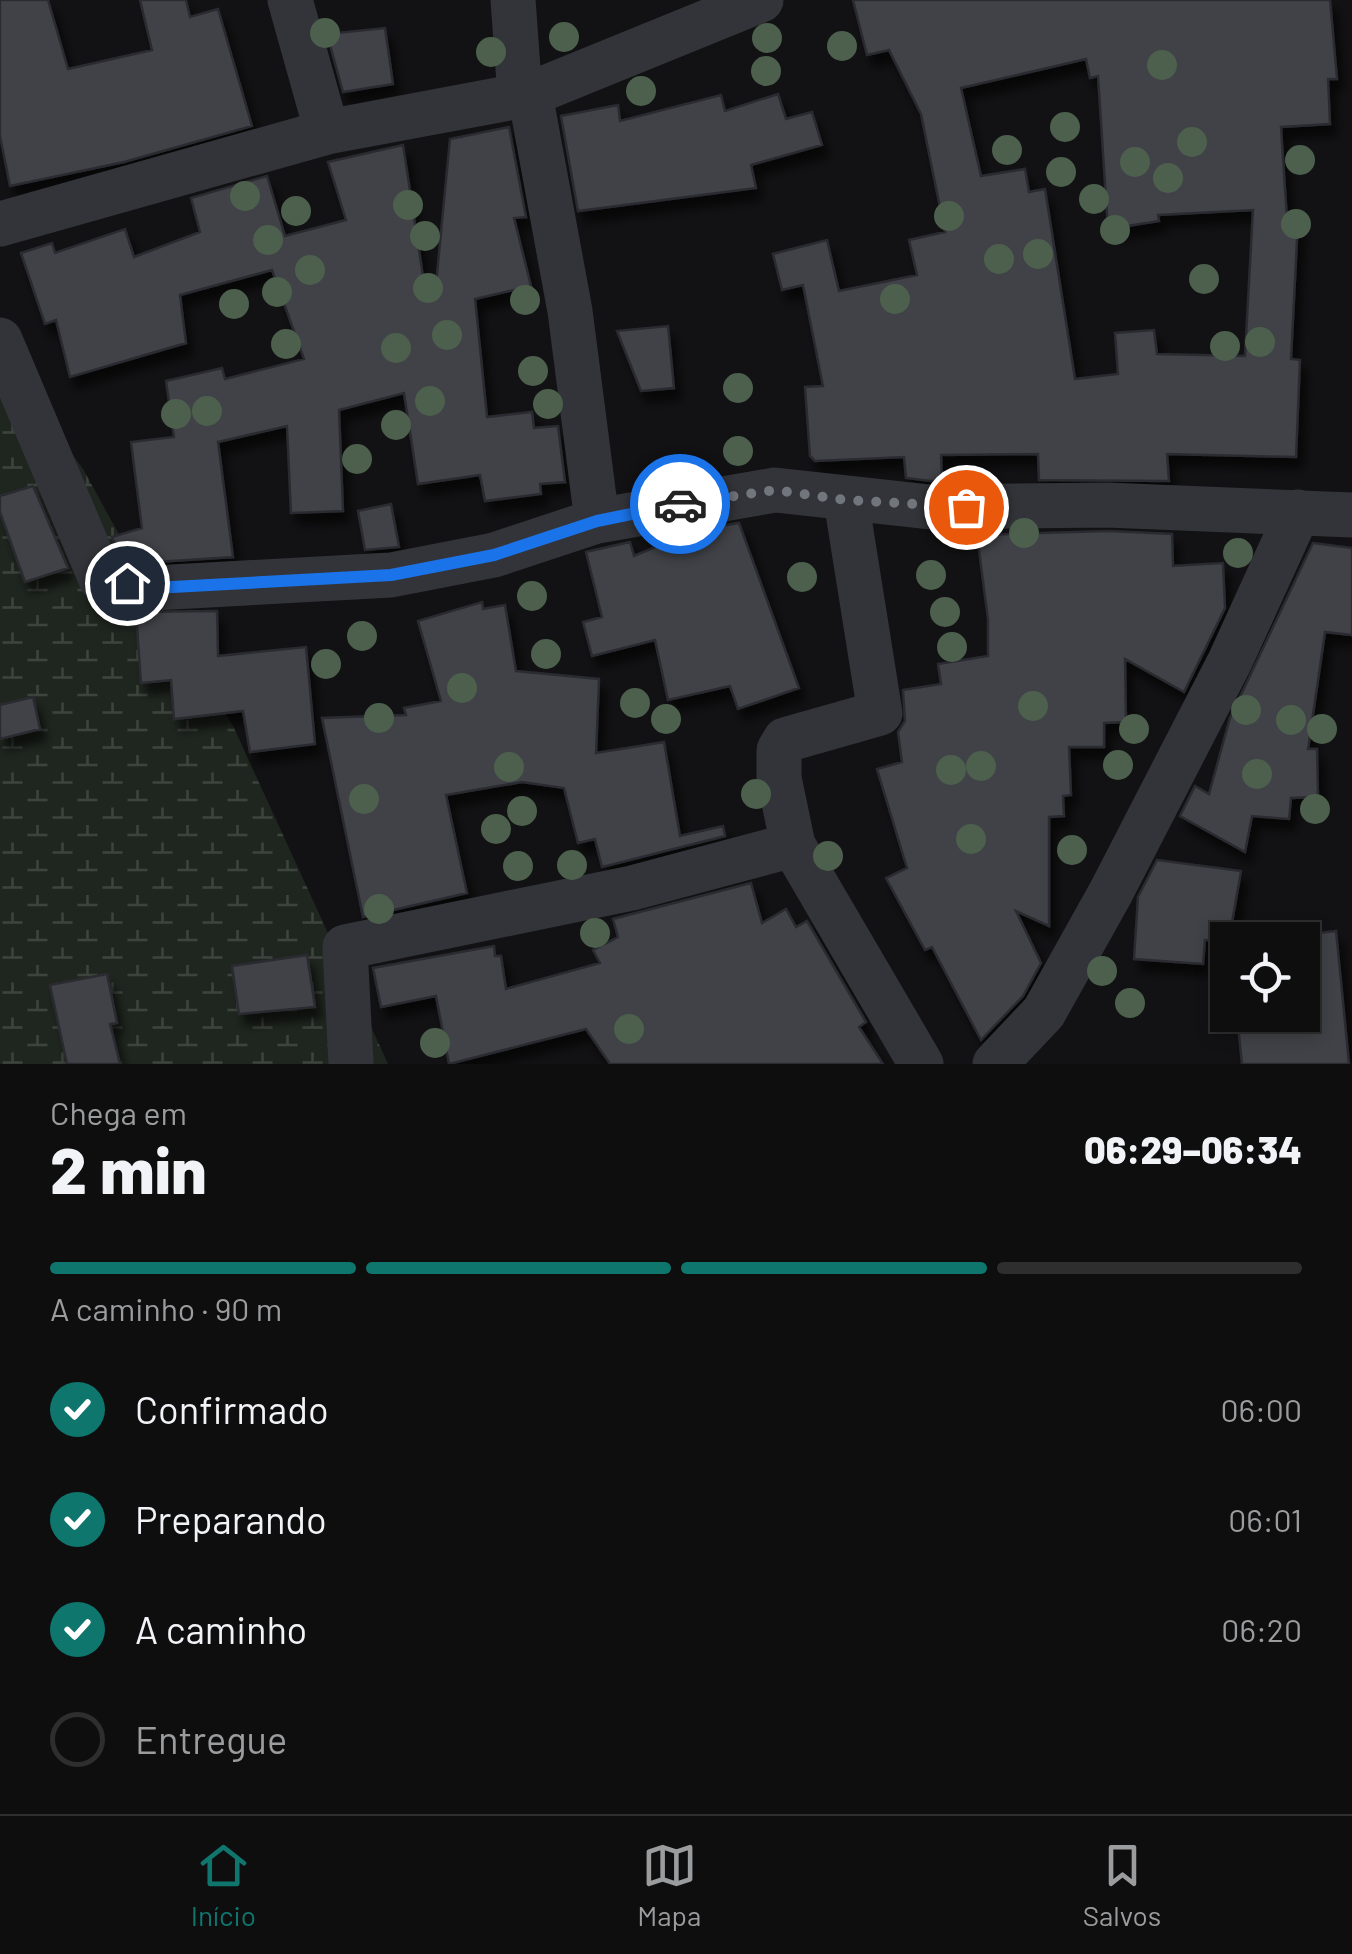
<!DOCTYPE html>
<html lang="pt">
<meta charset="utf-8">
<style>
body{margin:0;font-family:Barlow,sans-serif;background:#1c1c1d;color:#f1f3f6;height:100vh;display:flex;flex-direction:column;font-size:38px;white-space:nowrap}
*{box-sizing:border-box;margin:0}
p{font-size:32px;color:#9b9c9e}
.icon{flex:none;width:55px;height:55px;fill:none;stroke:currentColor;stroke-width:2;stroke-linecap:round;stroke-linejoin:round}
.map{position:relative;height:1064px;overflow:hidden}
.side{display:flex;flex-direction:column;background:#0e0e0f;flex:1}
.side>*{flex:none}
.tools{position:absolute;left:1210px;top:922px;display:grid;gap:20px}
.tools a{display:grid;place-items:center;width:110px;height:110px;border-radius:0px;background:#0e0e0f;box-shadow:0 5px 15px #0003,0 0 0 2px #2e2e2f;font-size:50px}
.pin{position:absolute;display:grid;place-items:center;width:85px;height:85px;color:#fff;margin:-42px;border:5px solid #fff;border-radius:50%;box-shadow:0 2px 10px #0007}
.courier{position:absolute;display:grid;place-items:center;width:100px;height:100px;margin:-50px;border:8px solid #1a73e8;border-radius:50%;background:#fff;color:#222;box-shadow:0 2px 12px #0007}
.head em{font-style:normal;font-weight:800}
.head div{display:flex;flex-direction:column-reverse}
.head{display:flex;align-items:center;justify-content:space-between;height:170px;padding:0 50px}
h1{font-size:65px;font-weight:800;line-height:75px}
.bar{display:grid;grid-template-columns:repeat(4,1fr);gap:15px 10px;align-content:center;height:120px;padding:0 50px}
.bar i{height:12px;border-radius:8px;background:#2e2e2f}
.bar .active{background:#0f766e}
.bar p{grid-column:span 4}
ol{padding:0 50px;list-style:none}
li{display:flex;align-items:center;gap:30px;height:110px}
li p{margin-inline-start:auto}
li .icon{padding:10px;border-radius:50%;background:#0f766e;color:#fff;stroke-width:4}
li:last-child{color:#9b9c9e}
li i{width:55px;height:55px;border:5px solid #2e2e2f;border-radius:50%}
.dock{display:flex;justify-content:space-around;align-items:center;height:140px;border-top:2px solid #2e2e2f;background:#0e0e0f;font-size:28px;color:#9b9c9e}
.dock a{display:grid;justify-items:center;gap:5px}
.dock .active{color:#0f766e}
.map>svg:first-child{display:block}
.wetland{fill:url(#wetland-marsh)}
.building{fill:#414247;stroke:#2c2c30;stroke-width:2.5;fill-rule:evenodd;filter:url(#shadow)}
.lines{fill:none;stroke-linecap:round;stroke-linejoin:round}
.minor{stroke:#333439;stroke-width:45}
.tree{fill:#4c604d}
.done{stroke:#71757c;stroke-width:10;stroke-dasharray:0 18}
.route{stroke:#1a73e8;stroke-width:12}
</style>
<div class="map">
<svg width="1352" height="1064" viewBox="0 0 1352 1064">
<defs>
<pattern id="wetland-marsh" width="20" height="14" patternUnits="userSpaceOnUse" patternTransform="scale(2.5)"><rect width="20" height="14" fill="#1f261f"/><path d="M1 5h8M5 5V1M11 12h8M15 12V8" fill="none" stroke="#3d433d"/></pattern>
<filter id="shadow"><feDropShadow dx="6" dy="11" stdDeviation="5" flood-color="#0009"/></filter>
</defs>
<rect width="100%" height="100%" fill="#121214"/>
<path class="wetland" d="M0,357L83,469L150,591L233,726L388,1064H0Z"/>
<path class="building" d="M0,0H48L68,69L152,50L140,0H186L190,17L218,9L252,126L124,162L10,186L0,136Z
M853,0H1330L1337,79H1328L1330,124L1281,127L1287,220L1298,219L1291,359L1300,360L1296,457L1167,454L1169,481L1039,480L1038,454L941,455L942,481H931L906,478L904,457L815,461L810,456L805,387L823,386L803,285L782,290L773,254L827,240L839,291L917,275L909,240L945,232L921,114L889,50L867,55ZM1086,59L1090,78L1098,76L1108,229L1159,221L1158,215L1253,210L1245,356L1157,354L1154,330L1115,333L1118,374L1075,379L1045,189L1029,192L1025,169L981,176L961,88Z
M385,28L393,84L343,92L327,34Z
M778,94L786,119L812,112L822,145L751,165L756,188L578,211L561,116L618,105L620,121L721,95L725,111Z
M509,127L526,217L514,218L531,286L475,299L487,417L532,412L534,428L558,426L565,482L540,484L541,494L485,501L480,475L418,484L404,393L339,410L343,511L291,513L287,426L218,442L233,557L156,562L120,556L112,537L142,528L131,442L174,437L166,381L222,368L225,379L304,359L272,270L180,295L186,343L70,377L56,320L45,324L21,253L52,243L55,253L125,229L134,257L200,232L191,198L267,176L285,236L346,220L328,162L403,145L426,296L435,295L450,139Z
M668,326L674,388L641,391L617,331Z
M33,486L68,568L25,582L0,512V496Z
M391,504L399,547L365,550L358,511Z
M739,523L799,688L738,709L730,686L668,700L655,640L592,656L583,622L602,617L586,552L630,542L634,556L696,530Z
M1107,531L1172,534L1173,566L1223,563L1225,608L1184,692L1125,659L1126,722L1104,723V747H1069L1071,795L1063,796L1064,816L1049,817V926L1016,911L1041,963L1023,996L981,1040L932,947L925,950L886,878L907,868L877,769L902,762L898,732L905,721L903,690L941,684L938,664L988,656V619L977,535Z
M1313,543L1352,548V635L1325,632L1308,749H1317L1318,797L1291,798L1289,819L1252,816L1245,852L1180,816L1195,786L1209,794L1230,718Z
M482,602L483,609L505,605L516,671L599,679L596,753L664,742L680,836L723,826L725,836L602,867L595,839L578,843L564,788L522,782L446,795L467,893L363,917L322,718L406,715L404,708L441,701L418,621Z
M217,611L218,656L306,647L315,744L250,752L243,711L174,719L171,680L141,683L136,612Z
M33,697L40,729L0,739V705Z
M1157,860L1241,871L1229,940H1205L1203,964L1134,959L1138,897Z
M751,883L762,923L786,909L796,927L807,921L866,1022L859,1027L883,1064H610L586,1029L449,1064L436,996L381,1007L373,968L494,946L495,956H501L506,989L600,963L593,950L618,937L613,919Z
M1336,931L1349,1064H1242L1237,1015H1302V935Z
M307,955L315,1007L239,1014L232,966Z
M107,974L117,1023L110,1024L120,1064H67L50,985Z"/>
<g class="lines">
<path class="minor" d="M290,0L327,132
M513,0L520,96
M530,94L570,311L597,521
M0,224L327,132L530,94L761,0
M0,340L101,579L154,588L391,575L494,555L597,521L775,490L930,507L1107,505L1352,515
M846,500L880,713L785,740L779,750V778L793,845L921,1064
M351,1064L345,947L632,888L793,845
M995,1064L1044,1012L1111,892L1230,661L1298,512"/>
</g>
<g class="tree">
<circle cx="325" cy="33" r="15"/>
<circle cx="564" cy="37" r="15"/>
<circle cx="767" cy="38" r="15"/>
<circle cx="842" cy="46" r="15"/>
<circle cx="491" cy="52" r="15"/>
<circle cx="1162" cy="65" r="15"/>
<circle cx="766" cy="71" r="15"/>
<circle cx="641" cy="91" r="15"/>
<circle cx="1065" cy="127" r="15"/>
<circle cx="1192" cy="142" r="15"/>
<circle cx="1007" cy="150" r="15"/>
<circle cx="1300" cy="160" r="15"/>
<circle cx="1135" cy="162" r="15"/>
<circle cx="1061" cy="172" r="15"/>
<circle cx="1168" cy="178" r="15"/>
<circle cx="245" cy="196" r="15"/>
<circle cx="1094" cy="199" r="15"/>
<circle cx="408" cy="205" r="15"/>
<circle cx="296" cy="211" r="15"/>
<circle cx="949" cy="216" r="15"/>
<circle cx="1296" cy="224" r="15"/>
<circle cx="1115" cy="230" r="15"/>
<circle cx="425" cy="236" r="15"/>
<circle cx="268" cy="240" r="15"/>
<circle cx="1038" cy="254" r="15"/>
<circle cx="999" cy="259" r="15"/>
<circle cx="310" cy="270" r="15"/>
<circle cx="1204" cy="279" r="15"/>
<circle cx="428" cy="288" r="15"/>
<circle cx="277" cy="292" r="15"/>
<circle cx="895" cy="299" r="15"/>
<circle cx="525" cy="300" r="15"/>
<circle cx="234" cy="304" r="15"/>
<circle cx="447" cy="335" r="15"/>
<circle cx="1260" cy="342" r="15"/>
<circle cx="286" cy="344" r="15"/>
<circle cx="1225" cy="346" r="15"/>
<circle cx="396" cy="348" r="15"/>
<circle cx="533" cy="371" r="15"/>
<circle cx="738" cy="388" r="15"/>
<circle cx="430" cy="401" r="15"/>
<circle cx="548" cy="404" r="15"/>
<circle cx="207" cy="411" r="15"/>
<circle cx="176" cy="414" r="15"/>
<circle cx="396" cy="425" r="15"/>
<circle cx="738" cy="451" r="15"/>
<circle cx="357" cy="459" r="15"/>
<circle cx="1024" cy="533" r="15"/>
<circle cx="1238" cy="553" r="15"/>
<circle cx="931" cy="575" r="15"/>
<circle cx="802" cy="577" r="15"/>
<circle cx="532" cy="596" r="15"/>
<circle cx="945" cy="612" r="15"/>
<circle cx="362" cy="636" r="15"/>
<circle cx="952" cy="647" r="15"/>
<circle cx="546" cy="654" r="15"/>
<circle cx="326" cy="664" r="15"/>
<circle cx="462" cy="688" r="15"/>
<circle cx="635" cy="703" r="15"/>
<circle cx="1033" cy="706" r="15"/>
<circle cx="1246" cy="710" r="15"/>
<circle cx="379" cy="718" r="15"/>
<circle cx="666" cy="719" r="15"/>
<circle cx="1291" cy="720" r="15"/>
<circle cx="1134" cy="729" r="15"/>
<circle cx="1322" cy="729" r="15"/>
<circle cx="1118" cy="765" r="15"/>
<circle cx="981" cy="766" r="15"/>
<circle cx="509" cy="767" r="15"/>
<circle cx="951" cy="770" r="15"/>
<circle cx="1257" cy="774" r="15"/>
<circle cx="756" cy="794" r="15"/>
<circle cx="364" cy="799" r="15"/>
<circle cx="1315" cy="809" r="15"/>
<circle cx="522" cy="811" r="15"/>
<circle cx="496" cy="829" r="15"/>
<circle cx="971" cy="839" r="15"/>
<circle cx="1072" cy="850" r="15"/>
<circle cx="828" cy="856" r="15"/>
<circle cx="572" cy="865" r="15"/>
<circle cx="518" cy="866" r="15"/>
<circle cx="379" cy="909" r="15"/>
<circle cx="595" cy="933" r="15"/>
<circle cx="1102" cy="971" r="15"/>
<circle cx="1130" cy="1003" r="15"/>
<circle cx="629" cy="1029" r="15"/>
<circle cx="435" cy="1043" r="15"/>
</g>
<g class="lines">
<path class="done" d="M680,504L775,490L846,500L966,507"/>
<path class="route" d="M127,583L154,588L391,575L494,555L597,521L680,504"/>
</g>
</svg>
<div class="tools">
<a><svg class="icon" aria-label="locate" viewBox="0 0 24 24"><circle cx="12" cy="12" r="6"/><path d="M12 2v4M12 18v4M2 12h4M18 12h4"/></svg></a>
</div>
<div class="pin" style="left:966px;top:507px;background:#ea580c"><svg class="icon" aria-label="bag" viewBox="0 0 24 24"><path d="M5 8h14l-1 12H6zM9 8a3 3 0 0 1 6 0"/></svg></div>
<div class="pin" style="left:127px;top:583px;background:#1f2937"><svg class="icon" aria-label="home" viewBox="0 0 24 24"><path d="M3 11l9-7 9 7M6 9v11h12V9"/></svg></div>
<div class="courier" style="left:680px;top:504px"><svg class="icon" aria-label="car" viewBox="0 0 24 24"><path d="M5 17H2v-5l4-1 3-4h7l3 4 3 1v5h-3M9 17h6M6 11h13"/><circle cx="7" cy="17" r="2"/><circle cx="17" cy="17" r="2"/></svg></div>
</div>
<section class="side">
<div class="head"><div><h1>2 min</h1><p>Chega em</p></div><em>06:29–06:34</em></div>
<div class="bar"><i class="active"></i><i class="active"></i><i class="active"></i><i></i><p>A caminho · 90 m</p></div>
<ol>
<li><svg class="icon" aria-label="check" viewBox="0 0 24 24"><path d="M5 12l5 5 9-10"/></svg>Confirmado<p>06:00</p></li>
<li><svg class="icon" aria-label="check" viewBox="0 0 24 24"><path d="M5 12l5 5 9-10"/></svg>Preparando<p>06:01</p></li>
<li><svg class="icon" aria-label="check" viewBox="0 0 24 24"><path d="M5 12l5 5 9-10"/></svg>A caminho<p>06:20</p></li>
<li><i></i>Entregue</li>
</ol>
</section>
<nav class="dock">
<a class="active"><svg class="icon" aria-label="home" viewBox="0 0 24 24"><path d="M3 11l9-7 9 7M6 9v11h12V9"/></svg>Início</a>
<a><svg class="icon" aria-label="map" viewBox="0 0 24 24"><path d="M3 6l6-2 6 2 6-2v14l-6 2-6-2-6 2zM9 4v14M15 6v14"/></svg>Mapa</a>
<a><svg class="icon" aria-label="saved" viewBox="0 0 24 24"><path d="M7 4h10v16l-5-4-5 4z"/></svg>Salvos</a>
</nav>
